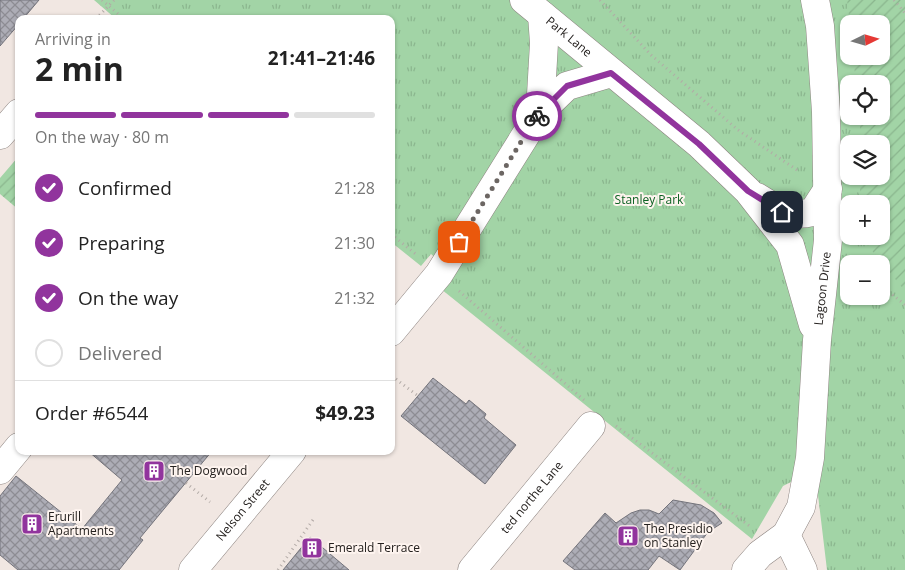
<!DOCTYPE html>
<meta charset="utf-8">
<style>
body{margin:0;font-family:"Open Sans",sans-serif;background:#f2f2f2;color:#222;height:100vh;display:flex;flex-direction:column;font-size:19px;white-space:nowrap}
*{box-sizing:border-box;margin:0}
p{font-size:16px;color:#767676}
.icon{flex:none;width:28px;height:28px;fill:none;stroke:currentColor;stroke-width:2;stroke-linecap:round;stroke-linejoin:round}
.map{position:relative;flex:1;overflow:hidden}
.drawer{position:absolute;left:15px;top:15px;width:380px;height:440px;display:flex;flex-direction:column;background:#fff;border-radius:10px;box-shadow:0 1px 4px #0004}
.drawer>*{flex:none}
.needle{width:32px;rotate:85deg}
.buttons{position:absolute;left:840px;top:15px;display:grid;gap:10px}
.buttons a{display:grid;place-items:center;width:50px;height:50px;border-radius:10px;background:#fff;box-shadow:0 1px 4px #0004;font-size:25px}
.pin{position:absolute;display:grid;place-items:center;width:42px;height:42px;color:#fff;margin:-21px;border-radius:10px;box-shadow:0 2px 8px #0006}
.courier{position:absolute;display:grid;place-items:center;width:50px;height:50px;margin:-25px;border:4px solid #91349d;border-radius:50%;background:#fff;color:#222;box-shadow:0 1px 6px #0007}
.overview em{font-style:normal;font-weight:700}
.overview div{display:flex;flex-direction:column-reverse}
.overview{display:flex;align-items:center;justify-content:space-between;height:85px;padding:0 20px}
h1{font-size:32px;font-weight:700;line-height:38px}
.bar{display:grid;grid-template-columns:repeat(4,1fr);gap:8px 5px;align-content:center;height:60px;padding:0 20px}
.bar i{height:6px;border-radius:4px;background:#e0e0e0}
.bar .selected{background:#91349d}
.bar p{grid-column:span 4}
.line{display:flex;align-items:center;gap:12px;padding:0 20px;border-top:1px solid #e0e0e0}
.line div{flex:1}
ol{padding:0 20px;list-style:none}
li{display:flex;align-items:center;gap:15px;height:55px}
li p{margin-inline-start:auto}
li .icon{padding:5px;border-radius:50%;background:#91349d;color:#fff;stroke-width:4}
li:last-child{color:#767676}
li i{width:28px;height:28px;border:2px solid #e0e0e0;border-radius:50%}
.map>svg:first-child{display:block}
.park{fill:url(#park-tufts);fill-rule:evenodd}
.garden{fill:url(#garden-furrows)}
.building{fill:url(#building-cross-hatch);stroke:#73737b}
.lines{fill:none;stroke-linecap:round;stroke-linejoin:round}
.minor-casing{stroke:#8d8480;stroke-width:29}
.path{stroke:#b2aaa6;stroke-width:3;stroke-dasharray:1 4;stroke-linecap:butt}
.minor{stroke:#fff;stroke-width:28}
.done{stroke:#6c6663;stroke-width:5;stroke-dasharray:0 9}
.route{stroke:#91349d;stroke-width:6}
.labels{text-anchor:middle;stroke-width:4;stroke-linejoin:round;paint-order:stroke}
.street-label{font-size:12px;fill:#24201e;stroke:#fef4ef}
.park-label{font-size:12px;fill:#0d6223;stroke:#fef4ef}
.poi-label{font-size:12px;fill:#24201e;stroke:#fef4ef;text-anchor:start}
</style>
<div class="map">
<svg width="905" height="570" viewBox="0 0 905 570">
<defs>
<pattern id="park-tufts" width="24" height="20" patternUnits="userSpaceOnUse" patternTransform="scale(1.25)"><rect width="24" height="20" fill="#a2d4a6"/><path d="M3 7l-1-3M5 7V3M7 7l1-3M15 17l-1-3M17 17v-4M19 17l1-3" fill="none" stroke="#8bb68e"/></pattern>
<pattern id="garden-furrows" width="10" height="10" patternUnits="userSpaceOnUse" patternTransform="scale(1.25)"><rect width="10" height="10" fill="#a2d4a6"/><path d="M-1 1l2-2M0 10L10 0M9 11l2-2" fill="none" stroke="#8bb68e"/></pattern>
<pattern id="building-cross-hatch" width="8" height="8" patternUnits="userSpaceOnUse" patternTransform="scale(1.25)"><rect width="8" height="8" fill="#adadb6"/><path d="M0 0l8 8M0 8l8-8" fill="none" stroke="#8d8c93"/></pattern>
</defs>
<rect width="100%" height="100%" fill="#f1e7e2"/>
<path class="park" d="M94,0H905V570H827L815,470L783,486L752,539L441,289L453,273L431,254L421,266L391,242V19H116ZM849,24H881V56H849ZM849,84H881V116H849ZM849,144H881V176H849ZM849,204H881V236H849ZM849,264H881V296H849Z"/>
<path class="garden" d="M847,0H905V291L860,236H881V204H860V176H881V144H860V116H881V84H856L853,56H881V24H850Z
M19,156V210L0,194V178Z"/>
<path class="building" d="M0,0H39L23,19H19V24L0,46Z
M433,378L466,404L469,400L486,414L484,418L516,445L485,484L401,416Z
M88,451H212L140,538L143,540L119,570H18L0,555V496L16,476L82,529L122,480Z
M673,500L701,505L714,513L722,523L708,532L680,570L659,556L648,570H575L563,561L605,513L616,523L631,513L640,510H649L659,514Z
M310,537L349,570H283Z"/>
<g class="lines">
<g class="minor-casing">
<g id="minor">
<path id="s1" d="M524,0L699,144L748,191L790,245L813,325"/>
<path d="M540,112L544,43L542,15"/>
<path d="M0,135L19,113"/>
<path d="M757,197C776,209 790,218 813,212L828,189"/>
<path d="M391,332L439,274L540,112L567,86L611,73"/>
<path d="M0,470L19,447"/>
<path d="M786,535L803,570"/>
<path id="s2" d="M193,570L292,451"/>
<path id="s3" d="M472,570L591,426"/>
<path id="s4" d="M746,570L760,554L786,535L801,507L810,458L817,340L828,240L826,112L820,26L815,0"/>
</g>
</g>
<path class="path" d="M102,0L124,19
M600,0L651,55L738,130L800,172
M894,0L905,13
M96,19L114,0
M391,234L418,256
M881,285L905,305
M459,291L584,400
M392,376L418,396
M616,426L751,527
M186,483L210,502
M278,570L315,517"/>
<use href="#minor" class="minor"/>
</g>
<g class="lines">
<path class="done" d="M459,242L537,116"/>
<path class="route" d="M537,116L567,86L611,73L699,144L748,191L782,212"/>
</g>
<defs>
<g id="building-square" transform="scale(1.125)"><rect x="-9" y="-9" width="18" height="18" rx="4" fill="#91349d" stroke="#fef4ef"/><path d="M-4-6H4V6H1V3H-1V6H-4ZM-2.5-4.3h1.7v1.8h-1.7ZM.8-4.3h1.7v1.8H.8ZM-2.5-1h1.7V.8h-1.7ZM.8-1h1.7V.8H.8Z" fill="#fff"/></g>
</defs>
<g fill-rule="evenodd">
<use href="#building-square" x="154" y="471"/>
<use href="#building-square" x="32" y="524"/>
<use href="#building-square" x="628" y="536"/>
<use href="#building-square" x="312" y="548"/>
</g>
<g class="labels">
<g class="street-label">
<text dy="4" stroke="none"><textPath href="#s1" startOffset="58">Park Lane</textPath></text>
<text dy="4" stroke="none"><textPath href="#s4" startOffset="305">Lagoon Drive</textPath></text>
<text dy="4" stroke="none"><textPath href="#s3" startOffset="94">ted northe Lane</textPath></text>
<text dy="4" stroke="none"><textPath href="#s2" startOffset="78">Nelson Street</textPath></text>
</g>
<g class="park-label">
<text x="649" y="204">Stanley Park</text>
</g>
<g class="poi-label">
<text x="170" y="475">The Dogwood</text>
<text x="48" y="521">Erurill<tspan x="48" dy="14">Apartments</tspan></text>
<text x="644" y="533">The Presidio<tspan x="644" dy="14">on Stanley</tspan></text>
<text x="328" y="552">Emerald Terrace</text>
</g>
</g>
</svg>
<div class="buttons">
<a><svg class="needle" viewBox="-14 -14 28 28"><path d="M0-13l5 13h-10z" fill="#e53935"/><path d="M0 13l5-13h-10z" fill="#767676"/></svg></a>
<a><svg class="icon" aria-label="locate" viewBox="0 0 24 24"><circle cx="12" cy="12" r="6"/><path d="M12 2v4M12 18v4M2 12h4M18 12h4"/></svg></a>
<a><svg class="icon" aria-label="layers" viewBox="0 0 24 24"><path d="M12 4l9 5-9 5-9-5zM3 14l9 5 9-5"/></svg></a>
<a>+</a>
<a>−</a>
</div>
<div class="pin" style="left:459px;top:242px;background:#ea580c"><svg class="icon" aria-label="bag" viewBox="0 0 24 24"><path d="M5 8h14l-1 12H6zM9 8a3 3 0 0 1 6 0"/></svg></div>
<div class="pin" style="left:782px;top:212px;background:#1f2937"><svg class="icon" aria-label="home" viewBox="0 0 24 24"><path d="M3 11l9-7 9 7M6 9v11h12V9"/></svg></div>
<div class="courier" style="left:537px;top:116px"><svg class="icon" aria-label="bike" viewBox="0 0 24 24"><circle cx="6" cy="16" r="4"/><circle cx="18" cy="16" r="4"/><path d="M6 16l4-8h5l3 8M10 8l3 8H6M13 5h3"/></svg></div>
<section class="drawer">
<div class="overview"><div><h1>2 min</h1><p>Arriving in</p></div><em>21:41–21:46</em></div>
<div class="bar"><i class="selected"></i><i class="selected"></i><i class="selected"></i><i></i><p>On the way · 80 m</p></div>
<ol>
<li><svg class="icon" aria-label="check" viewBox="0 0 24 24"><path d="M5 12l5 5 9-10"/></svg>Confirmed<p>21:28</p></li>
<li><svg class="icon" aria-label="check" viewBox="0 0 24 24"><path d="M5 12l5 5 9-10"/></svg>Preparing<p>21:30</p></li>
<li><svg class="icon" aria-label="check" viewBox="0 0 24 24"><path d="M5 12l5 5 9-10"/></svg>On the way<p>21:32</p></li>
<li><i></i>Delivered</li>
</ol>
<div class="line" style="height:65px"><div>Order #6544</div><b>$49.23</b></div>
</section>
</div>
